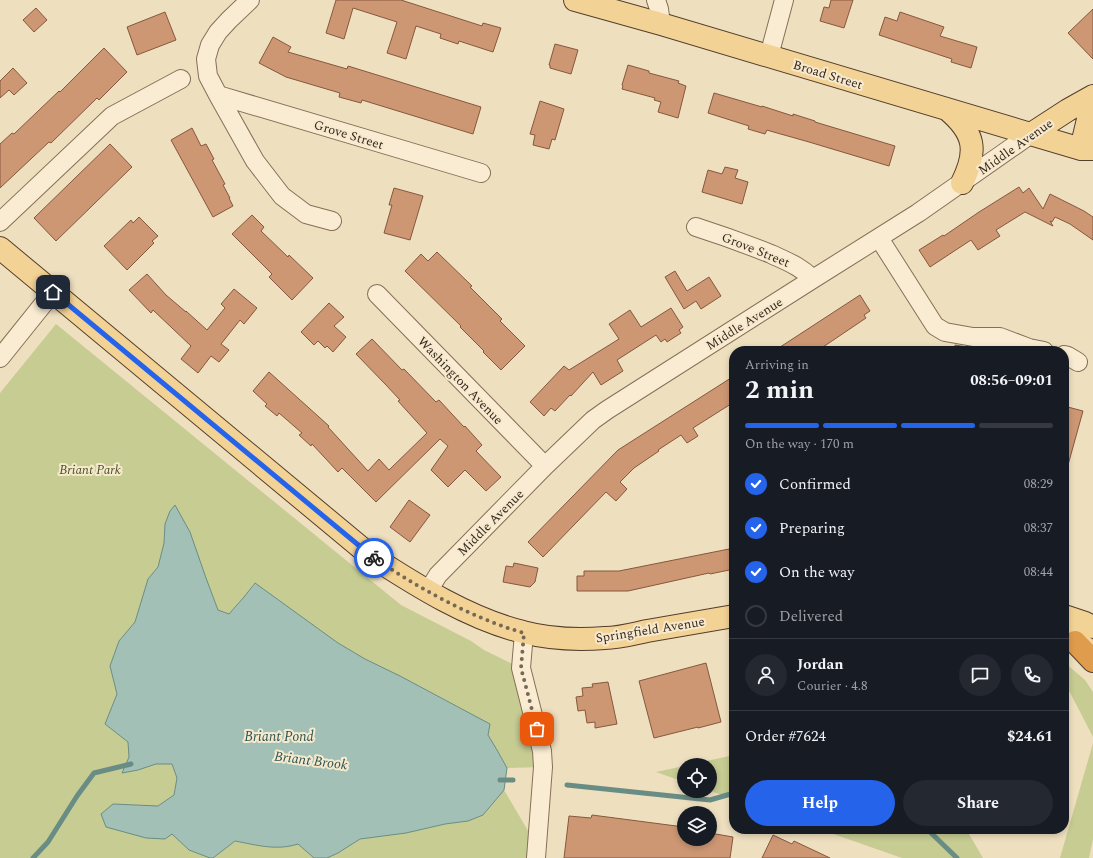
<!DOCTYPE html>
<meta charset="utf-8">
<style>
body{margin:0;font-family:Spectral,serif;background:#242831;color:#f1f3f6;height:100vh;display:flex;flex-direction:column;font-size:15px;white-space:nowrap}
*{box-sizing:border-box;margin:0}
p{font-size:13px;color:#9ea1a6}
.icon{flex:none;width:22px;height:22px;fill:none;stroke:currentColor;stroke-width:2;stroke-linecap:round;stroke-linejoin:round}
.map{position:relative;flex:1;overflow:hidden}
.details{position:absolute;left:729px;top:346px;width:340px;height:488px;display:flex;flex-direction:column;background:#171b24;border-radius:16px;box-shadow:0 2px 6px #0003}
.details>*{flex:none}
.tools{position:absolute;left:677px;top:758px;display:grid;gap:8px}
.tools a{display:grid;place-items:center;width:40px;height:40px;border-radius:50%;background:#171b24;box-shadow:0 2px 6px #0003;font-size:20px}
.pin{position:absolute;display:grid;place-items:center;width:34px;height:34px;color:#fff;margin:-17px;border-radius:8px;box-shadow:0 2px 6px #0006}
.courier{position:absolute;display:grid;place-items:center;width:40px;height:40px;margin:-20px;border:3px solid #2563eb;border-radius:50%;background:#fff;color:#222;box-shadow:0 1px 5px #0007}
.head em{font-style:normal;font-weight:700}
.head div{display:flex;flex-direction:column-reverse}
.head{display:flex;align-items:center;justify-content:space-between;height:68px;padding:0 16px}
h1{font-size:26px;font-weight:700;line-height:30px}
.bar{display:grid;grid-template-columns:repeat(4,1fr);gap:6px 4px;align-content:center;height:48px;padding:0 16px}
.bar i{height:5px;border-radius:3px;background:#363941}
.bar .selected{background:#2563eb}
.bar p{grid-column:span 4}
.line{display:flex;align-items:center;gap:10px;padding:0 16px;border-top:1px solid #363941}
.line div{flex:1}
.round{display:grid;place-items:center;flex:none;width:42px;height:42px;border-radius:21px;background:#242831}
ol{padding:0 16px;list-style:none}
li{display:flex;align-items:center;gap:12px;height:44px}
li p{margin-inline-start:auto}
li .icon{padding:4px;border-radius:50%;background:#2563eb;color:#fff;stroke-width:4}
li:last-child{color:#9ea1a6}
li i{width:22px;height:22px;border:2px solid #363941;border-radius:50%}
.action{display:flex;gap:8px;margin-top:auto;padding:8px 16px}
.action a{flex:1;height:46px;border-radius:24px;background:#2563eb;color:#fff;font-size:16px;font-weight:700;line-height:46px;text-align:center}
.action a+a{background:#242831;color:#f1f3f6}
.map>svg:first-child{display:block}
.green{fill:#c7cc93}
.water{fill:#a2c0b6;stroke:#698d84}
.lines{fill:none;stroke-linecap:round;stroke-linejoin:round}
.stream{stroke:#698d84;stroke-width:5}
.building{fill:#cd9774;stroke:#86583d}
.minor-casing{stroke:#876f57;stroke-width:20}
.major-casing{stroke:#543e2c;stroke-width:24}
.highway-casing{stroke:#543e2c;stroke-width:24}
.minor{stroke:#f9ecd2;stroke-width:18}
.major{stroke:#f3d395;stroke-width:22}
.highway{stroke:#e09c4d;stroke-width:22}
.done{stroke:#766855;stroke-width:4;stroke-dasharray:0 7.2}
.route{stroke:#2563eb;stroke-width:5}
.labels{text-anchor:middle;stroke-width:4;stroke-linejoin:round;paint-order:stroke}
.street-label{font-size:13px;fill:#36281c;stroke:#f6e9ce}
.park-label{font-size:13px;font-style:italic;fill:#485322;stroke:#f6e9ce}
.water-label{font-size:14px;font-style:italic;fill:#2b5652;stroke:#f6e9ce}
</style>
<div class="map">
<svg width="1093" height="858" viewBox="0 0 1093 858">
<rect width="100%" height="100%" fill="#eedfbf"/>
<path class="green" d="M56,324L401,605L471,641L484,650L521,668L543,767L507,768L497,750L488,735L490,724L400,676L365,659L338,643L254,583L244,597L229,614L218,610L206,578L165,524L164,543L158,567L148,579L135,622L119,641L110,666L117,694L105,724L128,742L129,757L122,772L138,770L156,764H172L177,778L174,795L158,806L113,804L172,833L189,850L210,858H0V393Z
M1064,662L1085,680L1093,692V737L1064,681Z
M1093,743V839L1089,858H1060Z
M734,755V799L710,791V765H688Z
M684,766V782L656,772Z
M504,790L537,846L529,858H327L338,853L360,839L405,833L445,824L468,821L483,815Z
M819,829H966L983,858H902Z
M235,841C256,845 277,851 298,844L314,858H213Z"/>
<path class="water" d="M175,505L190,532L206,578L218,610L229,614L244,597L255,583L338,643L365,659L400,676L490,724L488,735L497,750L507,768L504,790L483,815L468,821L445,824L406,833L360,839L338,853L327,858H314L298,844C276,851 257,845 235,841L213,858H210L189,850L172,834L165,839L146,838L106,827L101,814L113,804L158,806L174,795L177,778L172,764H156L138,770L122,773L129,757L128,742L105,724L117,694L110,666L119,641L135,622L148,579L158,567L164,543L165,524L170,511Z"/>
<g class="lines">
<path class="stream" d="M500,780H513
M567,785L710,800L734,793
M927,829L957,858
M33,858L48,842L77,796L94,773L131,764"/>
</g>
<path class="building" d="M336,0H401L482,26L483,23L501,28L493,52L459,41L458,44L440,38L441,34L416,26L406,59L387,53L397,22L353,8L344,39L326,33Z
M831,0H853L844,28L820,21L824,7L829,8Z
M36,8L47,20L34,32L23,20Z
M1093,9V59L1068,33Z
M165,12L176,40L137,55L127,27Z
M900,12L944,27L940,36L977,47L971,68L951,62L952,59L879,35L885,17L897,21Z
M273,37L291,47L288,52L347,69L348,66L481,107L473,134L362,100L361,103L339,97L340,93L286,77L259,63Z
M555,44L578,50L571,74L550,68V65H549Z
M104,48L127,72L99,100L97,98L51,143L49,142L0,188V144L12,133L14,134L59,91L60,92Z
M628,65L649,71V73L679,81L678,83L686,86L678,118L658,112L661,102L654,100L655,98L622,89L623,86L622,85Z
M13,68L27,83L14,95L9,90L0,98V81Z
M714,93L762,107V106L793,116V114L815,121V122L895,146L889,166L809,142L770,131L767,130L765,134L748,129L749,126L708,113Z
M540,101L564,109L555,140L552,139L549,149L533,145L535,135L530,134Z
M192,128L201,146L206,144L214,159L212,160L225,184L223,185L230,198H229L233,206L213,217L171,140Z
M110,144L132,167L56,241L34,218Z
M725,167L738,170L735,178L748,182L742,204L702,192L708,170L722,174Z
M1019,187L1023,193L1029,188L1043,209L1050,194L1084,211L1093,217V240L1070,224L1055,217L1052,222L1050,221L1053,226L1025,212L996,230L1000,236L978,250L971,240L930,267L919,250L943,235L944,236L979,212Z
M394,188L423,196L410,240L384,233L392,205H389Z
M252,215L264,227L261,231L288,257L289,255L313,278L292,300L269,277L272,274L232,234Z
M139,217L158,236L152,241L154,243L127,270L104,246L131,220L133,223Z
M437,252L472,286L470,287L502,319L500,321L525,346L501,370L483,352L484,351L460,327L461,326L405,271L421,254L428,261Z
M675,271L687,291L709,277L721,296L701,309L696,301L684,309L665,277Z
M147,274L166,295L186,312V311L207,330L225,308L221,304L234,289L257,308L244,324L240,320L221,344L229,350L219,362L211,356L198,373L181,359L191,346L153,310L151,313L129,290Z
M860,295L870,311L864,315L866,318L826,345L816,351H774Z
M329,303L344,317L334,326L346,337L333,352L327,346L325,348L318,341L314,345L301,332Z
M671,308L683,327L679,330L681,333L667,342L665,339L661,342L656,335L617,360L623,371L601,385L593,372L571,396L570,395L555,411L551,408L544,416L530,402L564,366L569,370L619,339L609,324L630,310L641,327Z
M372,339L402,370L404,369L436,402L439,400L464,427L465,426L482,445L476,451L501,477L486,491L465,470L448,487L431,470L448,446L440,439L376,502L342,468L338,472L312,444L311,446L299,435L302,433L279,413L277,416L265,406L267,404L253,391L269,372L329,426L328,427L368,471L379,459L389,470L427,433L398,401L400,400L386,385L356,354Z
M955,345L973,348H996V351H954Z
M734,376V402L693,428L698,436L687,443L681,435L658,450L659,451L634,468L620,482L627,489L616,501L606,492L543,557L528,542L618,450Z
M1064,406L1083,411L1068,465H1064Z
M409,500L430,515L410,542L390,527Z
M729,549L730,553L734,552V569L710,574L709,573L628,591H577V576H584V571H619Z
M514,563L538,568L535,582L530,587L503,582L506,566L513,567Z
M706,663L721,722L698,728V727L654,738L639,681Z
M608,682L617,724L595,728V722L587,723L585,710L578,711L576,697L583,696L582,688L593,687L592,684Z
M592,815L684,827V839H710V833L733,837L730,858H564L569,816L591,818Z
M773,835L792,844L794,841L830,858H762Z"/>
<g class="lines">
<g class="minor-casing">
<path id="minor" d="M250,0L229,20L218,32L210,45L206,59L208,76L218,95L255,161L282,196L306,214L332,221
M656,0L659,9L661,24
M769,56L784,0
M218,95L481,173
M0,222L112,116L181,79
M696,227C721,235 746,244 771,254C788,262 800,266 813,279
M879,238L935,326L945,332L973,337H1000L1029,348L1044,351
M377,294L545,466
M1064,355L1068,356L1078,362
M0,358L53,292
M428,591L438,575L545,466L593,420L607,410L813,279L918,213L1031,134
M524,633L521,668L542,751L543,767L536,858"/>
</g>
<g class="major-casing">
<path id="major" d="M575,0L661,24L1081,149H1093
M948,110C975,133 978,151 962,183
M1031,134L1068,110L1093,96
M1081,149L1089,115L1093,105
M0,248L371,556C417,586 470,619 523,632C549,639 578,640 605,638C619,638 633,634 647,631C676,626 705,621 734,616
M1064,616L1085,623L1093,627
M1064,634L1092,652"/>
</g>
<g class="highway-casing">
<path id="highway" d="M1075,642L1093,661"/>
</g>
<use href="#minor" class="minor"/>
<use href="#major" class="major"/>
<use href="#highway" class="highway"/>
</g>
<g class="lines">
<path class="done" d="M374,558C413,584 454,608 497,624C506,628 515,630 524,633L521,668L537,729"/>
<path class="route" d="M53,292L374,558"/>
</g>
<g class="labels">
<g class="street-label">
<text transform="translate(828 74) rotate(17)" y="5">Broad Street</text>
<text transform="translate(349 134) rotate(17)" y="5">Grove Street</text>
<text transform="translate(1015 146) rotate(-35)" y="5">Middle Avenue</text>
<text transform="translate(756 249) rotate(22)" y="5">Grove Street</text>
<text transform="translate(744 323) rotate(-32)" y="5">Middle Avenue</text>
<text transform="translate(461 380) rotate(46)" y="5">Washington Avenue</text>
<text transform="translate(490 522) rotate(-45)" y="5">Middle Avenue</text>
<text transform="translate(650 629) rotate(-9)" y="5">Springfield Avenue</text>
</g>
<g class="park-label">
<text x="90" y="474">Briant Park</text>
</g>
<g class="water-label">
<text x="279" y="741">Briant Pond</text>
<text transform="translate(311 760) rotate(7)" y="5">Briant Brook</text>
</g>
</g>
</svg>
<div class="tools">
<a><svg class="icon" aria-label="locate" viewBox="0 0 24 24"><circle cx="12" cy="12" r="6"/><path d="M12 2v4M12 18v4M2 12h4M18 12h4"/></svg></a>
<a><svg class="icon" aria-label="layers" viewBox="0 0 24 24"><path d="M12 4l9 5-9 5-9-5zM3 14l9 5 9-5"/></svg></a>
</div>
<div class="pin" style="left:537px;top:729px;background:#ea580c"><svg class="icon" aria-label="bag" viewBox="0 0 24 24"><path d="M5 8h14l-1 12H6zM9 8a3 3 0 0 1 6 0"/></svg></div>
<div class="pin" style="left:53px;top:292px;background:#1f2937"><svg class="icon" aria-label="home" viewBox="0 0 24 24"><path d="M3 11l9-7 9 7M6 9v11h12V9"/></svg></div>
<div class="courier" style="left:374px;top:558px"><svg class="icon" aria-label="bike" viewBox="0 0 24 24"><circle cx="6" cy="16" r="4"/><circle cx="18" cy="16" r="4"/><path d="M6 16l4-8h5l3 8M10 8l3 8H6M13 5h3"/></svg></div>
<section class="details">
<div class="head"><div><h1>2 min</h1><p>Arriving in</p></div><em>08:56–09:01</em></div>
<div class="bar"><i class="selected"></i><i class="selected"></i><i class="selected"></i><i></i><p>On the way · 170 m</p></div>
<ol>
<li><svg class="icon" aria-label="check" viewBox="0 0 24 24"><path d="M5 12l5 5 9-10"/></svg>Confirmed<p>08:29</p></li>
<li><svg class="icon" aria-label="check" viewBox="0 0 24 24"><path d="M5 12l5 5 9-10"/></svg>Preparing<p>08:37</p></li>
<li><svg class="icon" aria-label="check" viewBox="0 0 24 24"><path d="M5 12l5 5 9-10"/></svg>On the way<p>08:44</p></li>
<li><i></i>Delivered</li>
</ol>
<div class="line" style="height:72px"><a class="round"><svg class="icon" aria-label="person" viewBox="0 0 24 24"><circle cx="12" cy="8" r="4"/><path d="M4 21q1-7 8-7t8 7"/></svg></a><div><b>Jordan</b><p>Courier · 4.8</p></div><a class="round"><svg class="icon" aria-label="chat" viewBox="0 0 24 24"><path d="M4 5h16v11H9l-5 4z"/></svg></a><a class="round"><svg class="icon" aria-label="phone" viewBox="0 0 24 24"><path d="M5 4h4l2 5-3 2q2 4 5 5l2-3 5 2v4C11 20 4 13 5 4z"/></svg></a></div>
<div class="line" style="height:52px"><div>Order #7624</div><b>$24.61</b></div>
<div class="action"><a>Help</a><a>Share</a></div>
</section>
</div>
